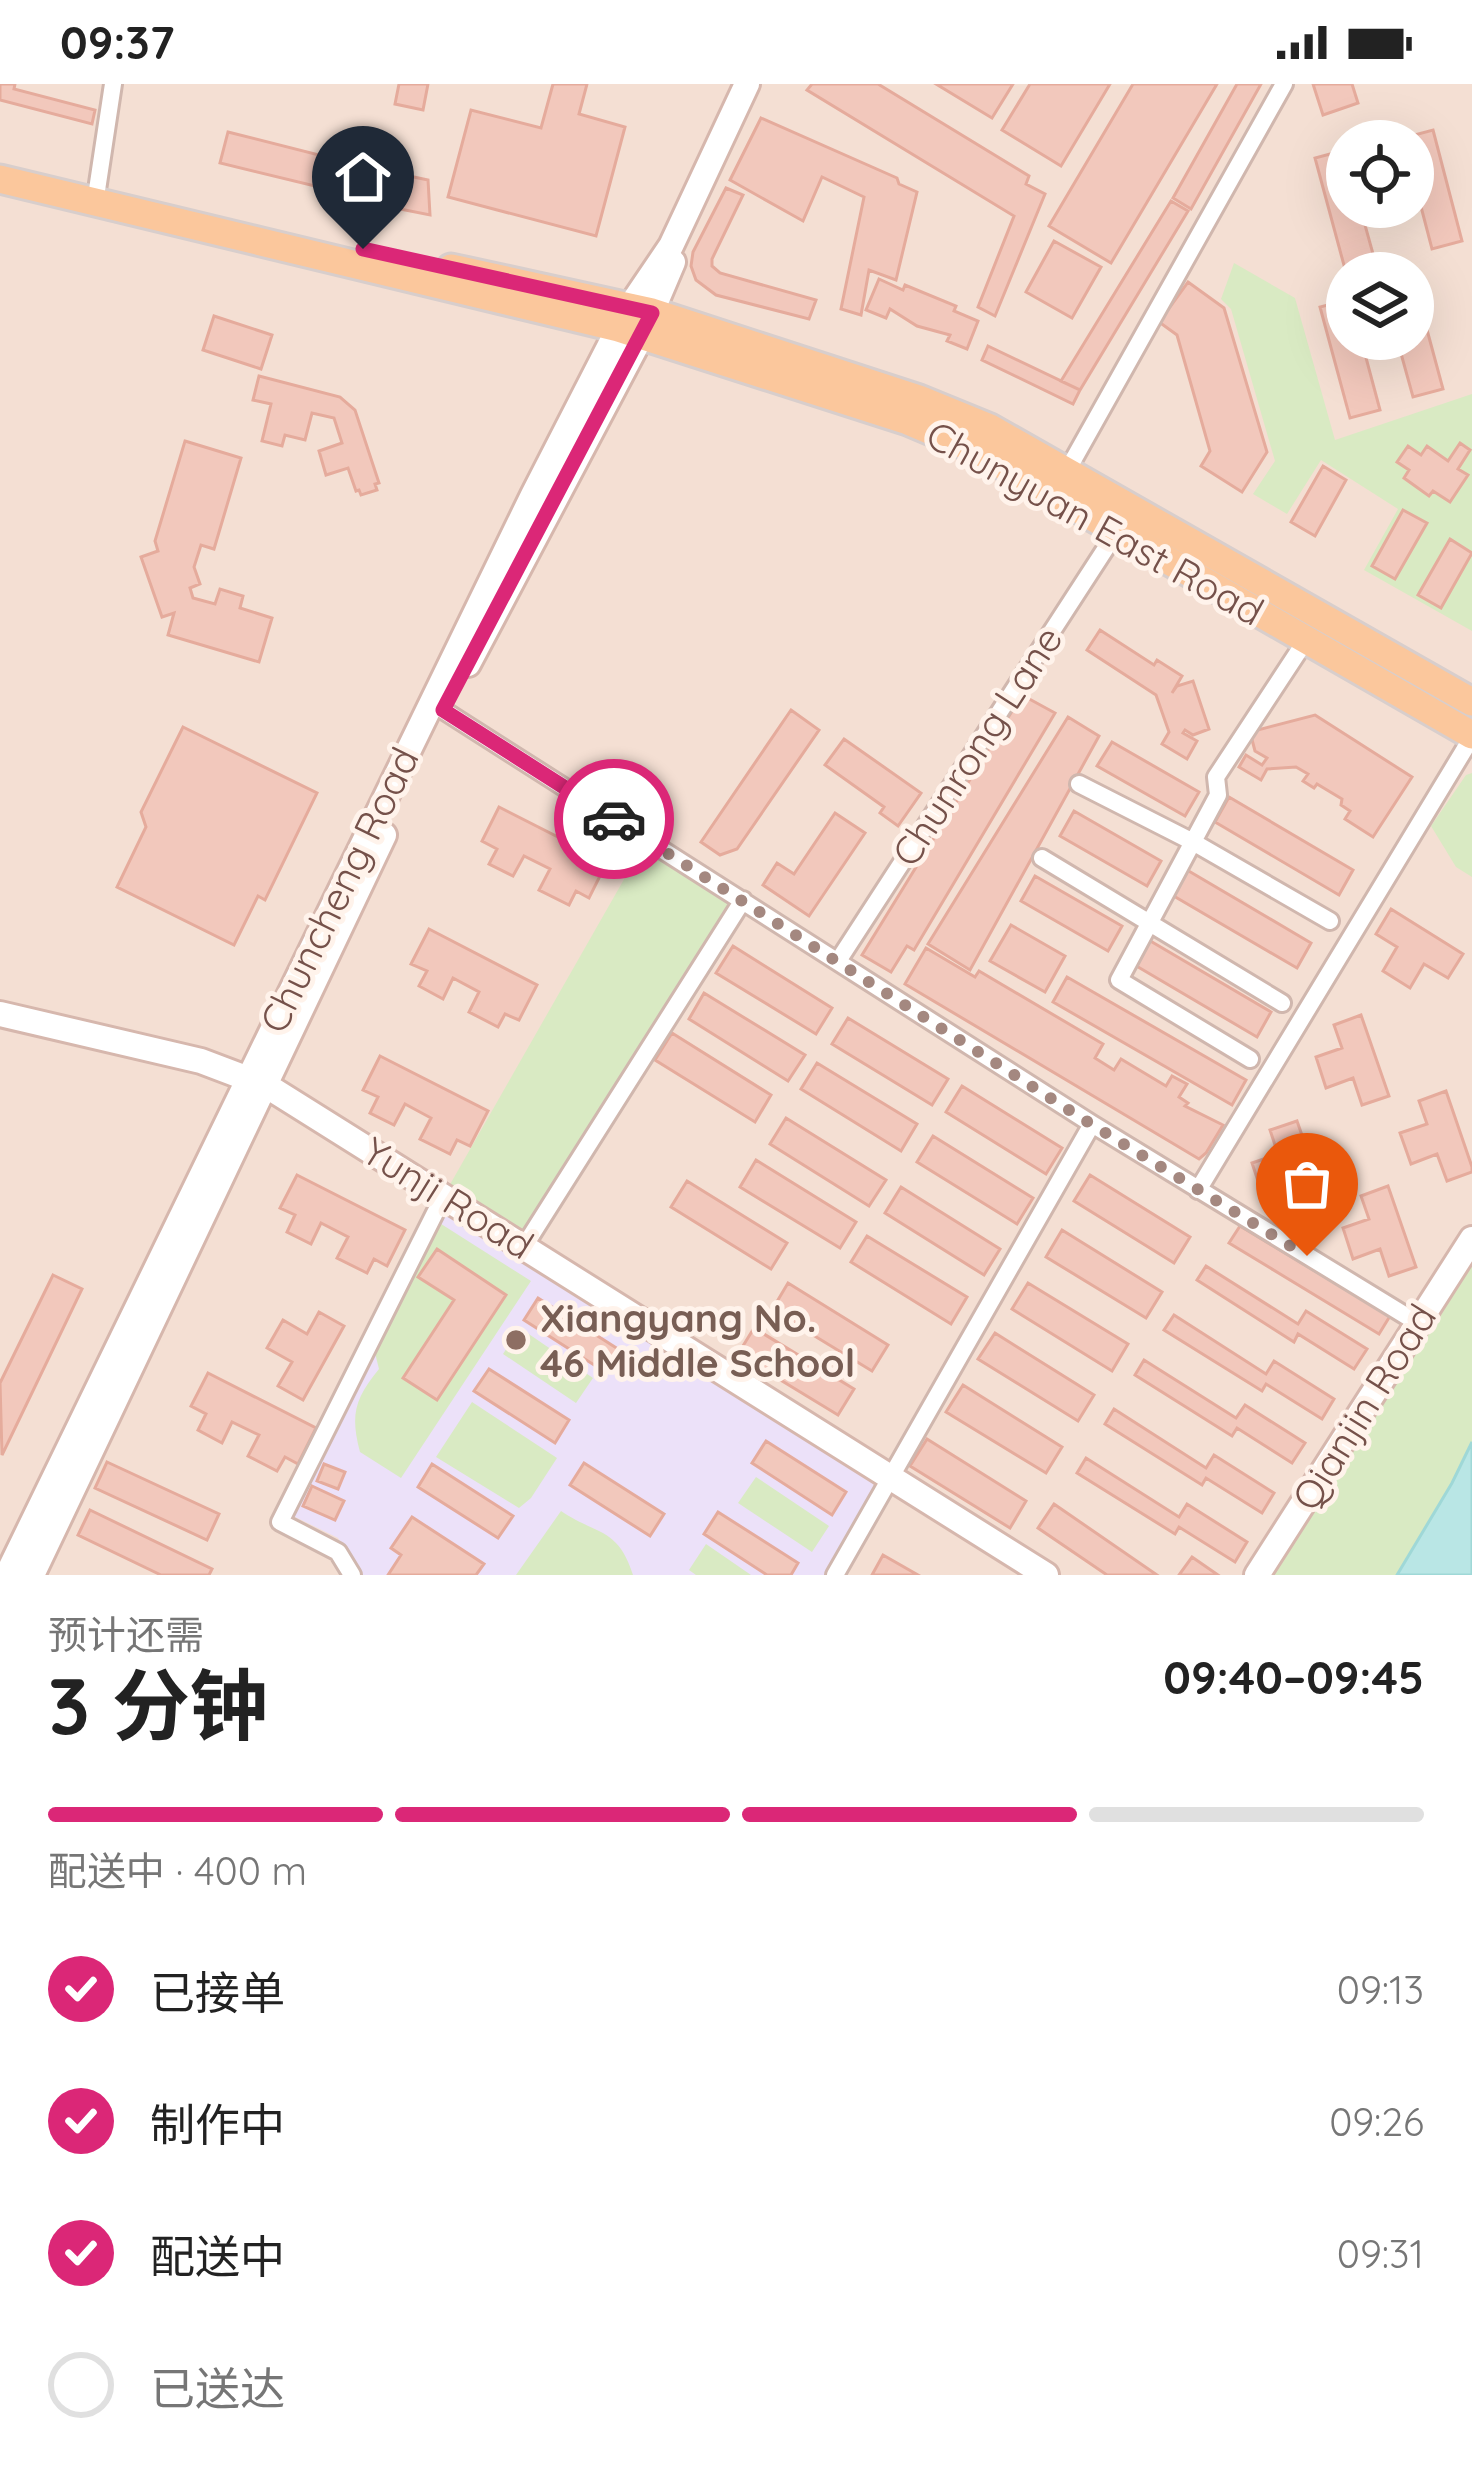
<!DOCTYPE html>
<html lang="zh">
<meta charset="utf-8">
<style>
body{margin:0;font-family:Quicksand,"Noto Sans SC",sans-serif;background:#f6f6f6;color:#222;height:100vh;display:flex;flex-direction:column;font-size:45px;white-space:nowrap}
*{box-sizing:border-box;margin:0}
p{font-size:39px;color:#767676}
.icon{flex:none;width:66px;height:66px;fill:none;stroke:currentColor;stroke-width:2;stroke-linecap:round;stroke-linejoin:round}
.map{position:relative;height:1491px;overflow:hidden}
.sheet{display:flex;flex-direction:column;background:#fff;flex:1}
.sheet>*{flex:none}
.controls{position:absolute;left:1326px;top:36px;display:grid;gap:24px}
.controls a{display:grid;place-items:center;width:108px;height:108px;border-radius:50%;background:#fff;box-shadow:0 12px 48px #0002;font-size:60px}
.pin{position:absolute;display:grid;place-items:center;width:102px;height:102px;color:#fff;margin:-123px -51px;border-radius:50% 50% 50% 0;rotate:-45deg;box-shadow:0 0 12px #0007}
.pin .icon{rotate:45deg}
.courier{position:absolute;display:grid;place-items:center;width:120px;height:120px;margin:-60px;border:9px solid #db2777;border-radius:50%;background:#fff;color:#222;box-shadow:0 3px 15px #0007}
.overview em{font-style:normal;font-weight:700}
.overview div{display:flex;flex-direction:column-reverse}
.overview{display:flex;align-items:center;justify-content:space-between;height:204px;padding:0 48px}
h1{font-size:78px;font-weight:700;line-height:90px}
.bar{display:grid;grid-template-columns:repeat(4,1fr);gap:18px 12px;align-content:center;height:144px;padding:0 48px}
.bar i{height:15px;border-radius:9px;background:#e0e0e0}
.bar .active{background:#db2777}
.bar p{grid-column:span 4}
ol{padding:0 48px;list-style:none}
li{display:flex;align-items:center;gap:36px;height:132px}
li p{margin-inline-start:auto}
li .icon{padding:12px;border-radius:50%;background:#db2777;color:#fff;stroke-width:4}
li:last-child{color:#767676}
li i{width:66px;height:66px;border:6px solid #e0e0e0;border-radius:50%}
.status{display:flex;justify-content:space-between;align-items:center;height:84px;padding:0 60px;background:#fff;direction:ltr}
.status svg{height:33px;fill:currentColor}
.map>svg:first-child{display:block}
.residential{fill:#f4dfd3;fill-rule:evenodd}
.education{fill:#ece1f9}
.green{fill:#d9eac3}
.water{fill:#b9e6e5;stroke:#9fd8d7;stroke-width:3}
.building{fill:#f2c8bc;stroke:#e5ab9c;stroke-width:3}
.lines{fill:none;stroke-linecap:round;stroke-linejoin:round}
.street-casing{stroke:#d0b7ae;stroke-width:22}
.secondary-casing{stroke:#d6b7ad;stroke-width:30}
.primary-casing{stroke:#d8cecc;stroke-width:33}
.street{stroke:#fff;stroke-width:16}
.secondary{stroke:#fff;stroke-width:24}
.primary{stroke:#fbc79c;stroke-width:27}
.done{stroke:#a48880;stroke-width:12;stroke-dasharray:0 21.6}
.route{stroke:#db2777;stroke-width:15}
.education-dot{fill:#8d6e63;stroke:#fff3eb;stroke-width:4.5}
.labels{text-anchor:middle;stroke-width:10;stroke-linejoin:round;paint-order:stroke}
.street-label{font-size:39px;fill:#75514a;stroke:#fff3eb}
.education-label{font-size:39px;font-weight:bold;fill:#785e54;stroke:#fff3eb;text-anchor:start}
</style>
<div class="status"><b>09:37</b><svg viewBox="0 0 49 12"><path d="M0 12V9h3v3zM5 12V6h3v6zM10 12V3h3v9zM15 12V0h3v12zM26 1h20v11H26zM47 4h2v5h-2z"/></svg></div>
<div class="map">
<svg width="1472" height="1491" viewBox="0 0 1472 1491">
<rect width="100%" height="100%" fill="#fcefe4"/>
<path class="residential" d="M0,0H1472V1358L1397,1491H0ZM1347,57H1413V123H1347ZM1347,189H1413V255H1347Z"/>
<path class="education" d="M444,1117L873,1395L874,1414L826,1491H361L338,1454L287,1429Z"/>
<path class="green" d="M1234,179L1295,214L1335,356L1472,310V547L1364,486L1398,425L1321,376L1287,430L1253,410L1275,377L1231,225L1221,215Z
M1472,689V793L1456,783L1431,742L1466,691Z
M647,755L743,816L525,1161L444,1111Z
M438,1138L531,1197L401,1394L360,1368C350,1331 355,1314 379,1285L374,1265Z
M1472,1155V1358L1452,1399L1397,1491H1257Z
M520,1244L593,1294L576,1319L503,1270Z
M472,1318L557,1374L531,1414L519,1424L436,1373Z
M756,1393L829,1442L812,1468L738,1419Z
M561,1427C596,1451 618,1443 633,1491H516Z
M706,1460L751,1491H696L689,1486Z"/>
<path class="water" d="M1472,1358V1491H1397L1452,1399Z"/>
<path class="building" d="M0,0H15L14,5L95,26L92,40L0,16Z
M399,0H428L423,26L395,20Z
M553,0H587L579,30L625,43L596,152L448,113L471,26L541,44Z
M812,0H878L1029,92L1026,100L1045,110L995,232L978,223L1014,132L807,6Z
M936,0H1013L992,34Z
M1030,0H1110L1061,82L1002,46Z
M1133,0H1217L1111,179L1049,142Z
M1237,0H1261L1191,125L1173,114Z
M1313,0H1352L1358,19L1323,31Z
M761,34L897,94L899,100L917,108L896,196L869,186L861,231L841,225L864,113L822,93L803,137L730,96Z
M1433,46L1462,157L1432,165L1413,92V57L1403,54Z
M228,48L331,74L323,104L220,79Z
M1345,66L1347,123H1360L1375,177L1345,185L1315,74Z
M362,82L428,96L430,131L355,116Z
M726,104L743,111L712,175V182L720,189L816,216L809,235L716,211L696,196L691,182L693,168Z
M1171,117L1188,127L1080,306L1061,297Z
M1054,157L1101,183L1072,234L1026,208Z
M1413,194L1443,305L1413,313L1397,255H1413Z
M879,195L903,206L905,201L956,222L954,227L978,237L967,265L947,257L950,251L917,242L890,225L886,234L866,226Z
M1188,198L1224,224L1267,368L1242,408L1201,382L1210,367L1177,251L1159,238Z
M1347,216V255H1361L1380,326L1350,334L1320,223Z
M214,232L272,251L261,285L203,266Z
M988,262L1080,306L1073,320L982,276Z
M259,292L340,313L355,326L379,399L375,400L377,406L361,411L359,406L356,407L348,384L326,391L319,367L342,359L334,334L312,329L305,356L285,351L282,362L262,357L271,320L253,316Z
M185,357L241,374L214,465L201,461L194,483L200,500L190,504L193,514L215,520L220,505L243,512L240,524L272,534L259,578L168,551L174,529L162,533L141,473L158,467L155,457Z
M1460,359L1470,366L1458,385L1468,391L1450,418L1433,407L1429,412L1404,394L1409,386L1397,378L1408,362L1421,371L1427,362L1448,377Z
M1323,382L1346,396L1315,452L1291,438Z
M1403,426L1427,439L1395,495L1372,482Z
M1450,455L1472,469L1441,524L1418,511Z
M1100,546L1154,581L1157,576L1182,592L1172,609L1177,602L1193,597L1209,645L1193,651L1185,646L1183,649L1197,657L1187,675L1162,660L1169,648L1156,611L1087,566Z
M1022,611L1055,629L914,866L907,862L891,888L862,871Z
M791,626L819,646L737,765L720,771L701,758Z
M1315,631L1412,693L1373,753L1345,735L1350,727L1341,721L1342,715L1317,700L1314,704L1303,697L1308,690L1296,683L1267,685L1261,696L1239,683L1246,671L1262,681L1267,674L1255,667L1250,648Z
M1068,633L1099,652L970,886L928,860Z
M183,643L317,709L265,816L258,812L234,861L117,803L146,743L141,728Z
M844,655L921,709L898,742L880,729L884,723L825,681Z
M1112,658L1199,708L1185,732L1097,682Z
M1229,713L1353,786L1339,811L1215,738Z
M499,723L607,778L589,814L576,807L569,821L539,806L550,785L524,772L513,792L489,780L497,765L482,757Z
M1074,727L1161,777L1147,802L1060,752Z
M835,729L865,749L809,832L763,801L777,779L794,790Z
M1187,786L1311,859L1297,884L1172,811Z
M1035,792L1122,842L1108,867L1021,817Z
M1391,825L1463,870L1448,894L1424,880L1410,904L1383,887L1397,863L1376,850Z
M1011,841L1065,872L1045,908L990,877Z
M429,845L537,901L519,936L505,930L498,943L469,928L479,908L453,894L443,915L419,902L427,887L411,880Z
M1147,855L1271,928L1257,953L1133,880Z
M733,862L832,924L816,950L716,889Z
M926,864L975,893L979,887L1103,960L1095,974L1114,986L1121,975L1166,1002L1172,992L1187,1000L1179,1013L1188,1019L1185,1022L1223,1041L1206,1069L1199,1075L905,900Z
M1067,893L1246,996L1232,1021L1053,918Z
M704,909L805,971L788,997L689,935Z
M1361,931L1389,1012L1362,1021L1353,994L1326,1004L1316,973L1342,964L1334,941Z
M848,934L948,995L932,1021L832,960Z
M672,949L771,1011L755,1038L655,976Z
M380,972L488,1027L470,1062L457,1056L450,1070L420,1055L431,1034L405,1020L394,1041L370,1029L378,1013L363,1006Z
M817,979L917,1040L901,1067L801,1005Z
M962,1002L1062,1064L1046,1090L946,1028Z
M1446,1007L1472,1083V1088L1447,1097L1437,1070L1411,1080L1400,1049L1427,1040L1419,1017Z
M786,1034L886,1096L869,1122L770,1060Z
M1297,1037L1325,1117L1298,1126L1289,1100L1262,1109L1252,1079L1278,1070L1270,1046Z
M933,1052L1033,1114L1017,1140L917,1078Z
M756,1076L856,1138L840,1164L740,1103Z
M297,1091L405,1146L387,1182L374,1175L367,1189L337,1174L348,1153L321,1139L311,1160L287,1148L295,1131L280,1124Z
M1090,1091L1190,1153L1174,1179L1074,1117Z
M687,1097L787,1159L771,1185L671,1123Z
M1388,1102L1416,1183L1389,1192L1380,1165L1353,1175L1343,1144L1369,1135L1361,1112Z
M901,1103L1000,1165L984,1191L885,1129Z
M1240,1142L1390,1232L1379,1250L1229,1159Z
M1062,1146L1162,1208L1146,1234L1046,1173Z
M867,1152L967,1213L951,1240L851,1178Z
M437,1165L506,1211L437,1316L403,1294L454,1216L418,1193Z
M1206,1182L1298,1240L1306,1227L1367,1265L1354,1285L1298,1250L1294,1258L1197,1196Z
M53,1191L82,1205L2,1371L0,1299Z
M788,1199L888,1261L872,1287L772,1226Z
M1028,1199L1128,1260L1112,1287L1012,1225Z
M538,1214L618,1265L605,1288L524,1236Z
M319,1228L344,1242L303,1316L278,1302L292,1278L267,1264L283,1236L307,1250Z
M1174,1231L1266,1290L1274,1277L1334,1315L1322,1335L1266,1300L1262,1307L1164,1246Z
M754,1244L854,1305L838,1331L738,1270Z
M995,1249L1094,1311L1078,1337L978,1275Z
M1144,1276L1236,1334L1245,1321L1305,1359L1292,1379L1237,1344L1232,1352L1135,1291Z
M489,1285L569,1336L555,1359L474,1307Z
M208,1289L316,1344L298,1380L285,1373L277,1387L248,1372L259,1351L232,1338L222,1359L198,1346L206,1330L191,1322Z
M963,1301L1062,1363L1046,1389L946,1328Z
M1114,1325L1206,1384L1214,1371L1274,1409L1262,1429L1206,1394L1202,1401L1105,1340Z
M927,1355L1026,1417L1010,1444L910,1382Z
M766,1357L846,1408L832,1431L752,1379Z
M1086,1374L1179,1433L1187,1420L1247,1458L1235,1478L1179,1443L1175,1450L1077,1389Z
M107,1378L219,1430L207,1456L95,1404Z
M584,1379L664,1430L650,1452L570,1401Z
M324,1380L345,1388L338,1405L317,1397Z
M432,1380L513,1432L498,1454L418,1403Z
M312,1402L344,1417L335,1436L303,1422Z
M1054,1420L1157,1491H1107L1038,1444Z
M90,1426L212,1485L209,1491H161L78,1451Z
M718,1428L798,1479L791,1491H767L704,1450Z
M412,1433L484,1480L476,1491H388L401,1471L391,1464Z
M883,1471L918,1491H872Z
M1192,1473L1218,1491H1179Z"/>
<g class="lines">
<g class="street-casing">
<path id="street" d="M97,106L113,0
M1067,387L1284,0
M443,626L1092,1040L1416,1238
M1079,700L1193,758L1330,837
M1042,774L1282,919
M838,877L1117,447
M1250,975L1119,896L1218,711L1216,693L1306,556
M1198,1106L1472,653
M525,1161L743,816
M352,1491L338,1468L280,1438L444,1111
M835,1491L1092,1040"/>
</g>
<g class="secondary-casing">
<path id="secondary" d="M468,580L642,251L673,178
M0,930L201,977L267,1002L1046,1491
M7,1491L533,411L629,224L671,162L747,0
M32,1491L384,751
M1257,1491L1472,1155"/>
</g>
<g class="primary-casing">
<path id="primary" d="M0,95L618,244L908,337L974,365L1472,651
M451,184L652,228L919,315L990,344L1472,618"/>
</g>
<use href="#street" class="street"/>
<use href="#secondary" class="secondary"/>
<use href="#primary" class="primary"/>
</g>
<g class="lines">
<path class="done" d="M614,735L1091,1040L1307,1172"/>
<path class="route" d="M363,165L652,229L443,626L614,735"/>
</g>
<circle class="education-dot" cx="516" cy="1256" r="12"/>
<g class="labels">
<g class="street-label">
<text transform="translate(1095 439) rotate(29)" y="14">Chunyuan East Road</text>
<text transform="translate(977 662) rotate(-57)" y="14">Chunrong Lane</text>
<text transform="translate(339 806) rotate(-64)" y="14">Chuncheng Road</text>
<text transform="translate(448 1114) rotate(32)" y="14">Yunji Road</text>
<text transform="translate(1364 1323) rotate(-58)" y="14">Qianjin Road</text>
</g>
<g class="education-label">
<text x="540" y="1248">Xiangyang No.<tspan x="540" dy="45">46 Middle School</tspan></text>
</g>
</g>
</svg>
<div class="controls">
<a><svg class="icon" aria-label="locate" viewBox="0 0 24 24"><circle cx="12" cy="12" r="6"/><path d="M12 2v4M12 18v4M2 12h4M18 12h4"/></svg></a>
<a><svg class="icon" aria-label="layers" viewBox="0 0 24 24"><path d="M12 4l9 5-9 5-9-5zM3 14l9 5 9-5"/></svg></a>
</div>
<div class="pin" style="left:1307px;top:1172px;background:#ea580c"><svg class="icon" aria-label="bag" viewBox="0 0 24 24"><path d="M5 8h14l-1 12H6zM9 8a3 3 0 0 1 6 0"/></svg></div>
<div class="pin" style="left:363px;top:165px;background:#1f2937"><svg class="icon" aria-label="home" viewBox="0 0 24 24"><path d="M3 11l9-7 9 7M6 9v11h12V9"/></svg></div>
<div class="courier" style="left:614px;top:735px"><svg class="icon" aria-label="car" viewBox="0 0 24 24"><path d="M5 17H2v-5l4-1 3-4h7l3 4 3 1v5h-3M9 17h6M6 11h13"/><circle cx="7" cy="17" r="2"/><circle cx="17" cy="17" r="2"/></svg></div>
</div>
<section class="sheet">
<div class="overview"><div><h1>3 分钟</h1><p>预计还需</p></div><em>09:40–09:45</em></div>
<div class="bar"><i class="active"></i><i class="active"></i><i class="active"></i><i></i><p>配送中 · 400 m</p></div>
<ol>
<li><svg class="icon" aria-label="check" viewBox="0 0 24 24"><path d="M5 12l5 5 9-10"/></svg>已接单<p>09:13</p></li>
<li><svg class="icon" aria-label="check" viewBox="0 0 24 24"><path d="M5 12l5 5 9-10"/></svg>制作中<p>09:26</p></li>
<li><svg class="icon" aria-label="check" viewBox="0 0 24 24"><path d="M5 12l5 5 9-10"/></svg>配送中<p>09:31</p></li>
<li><i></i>已送达</li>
</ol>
</section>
